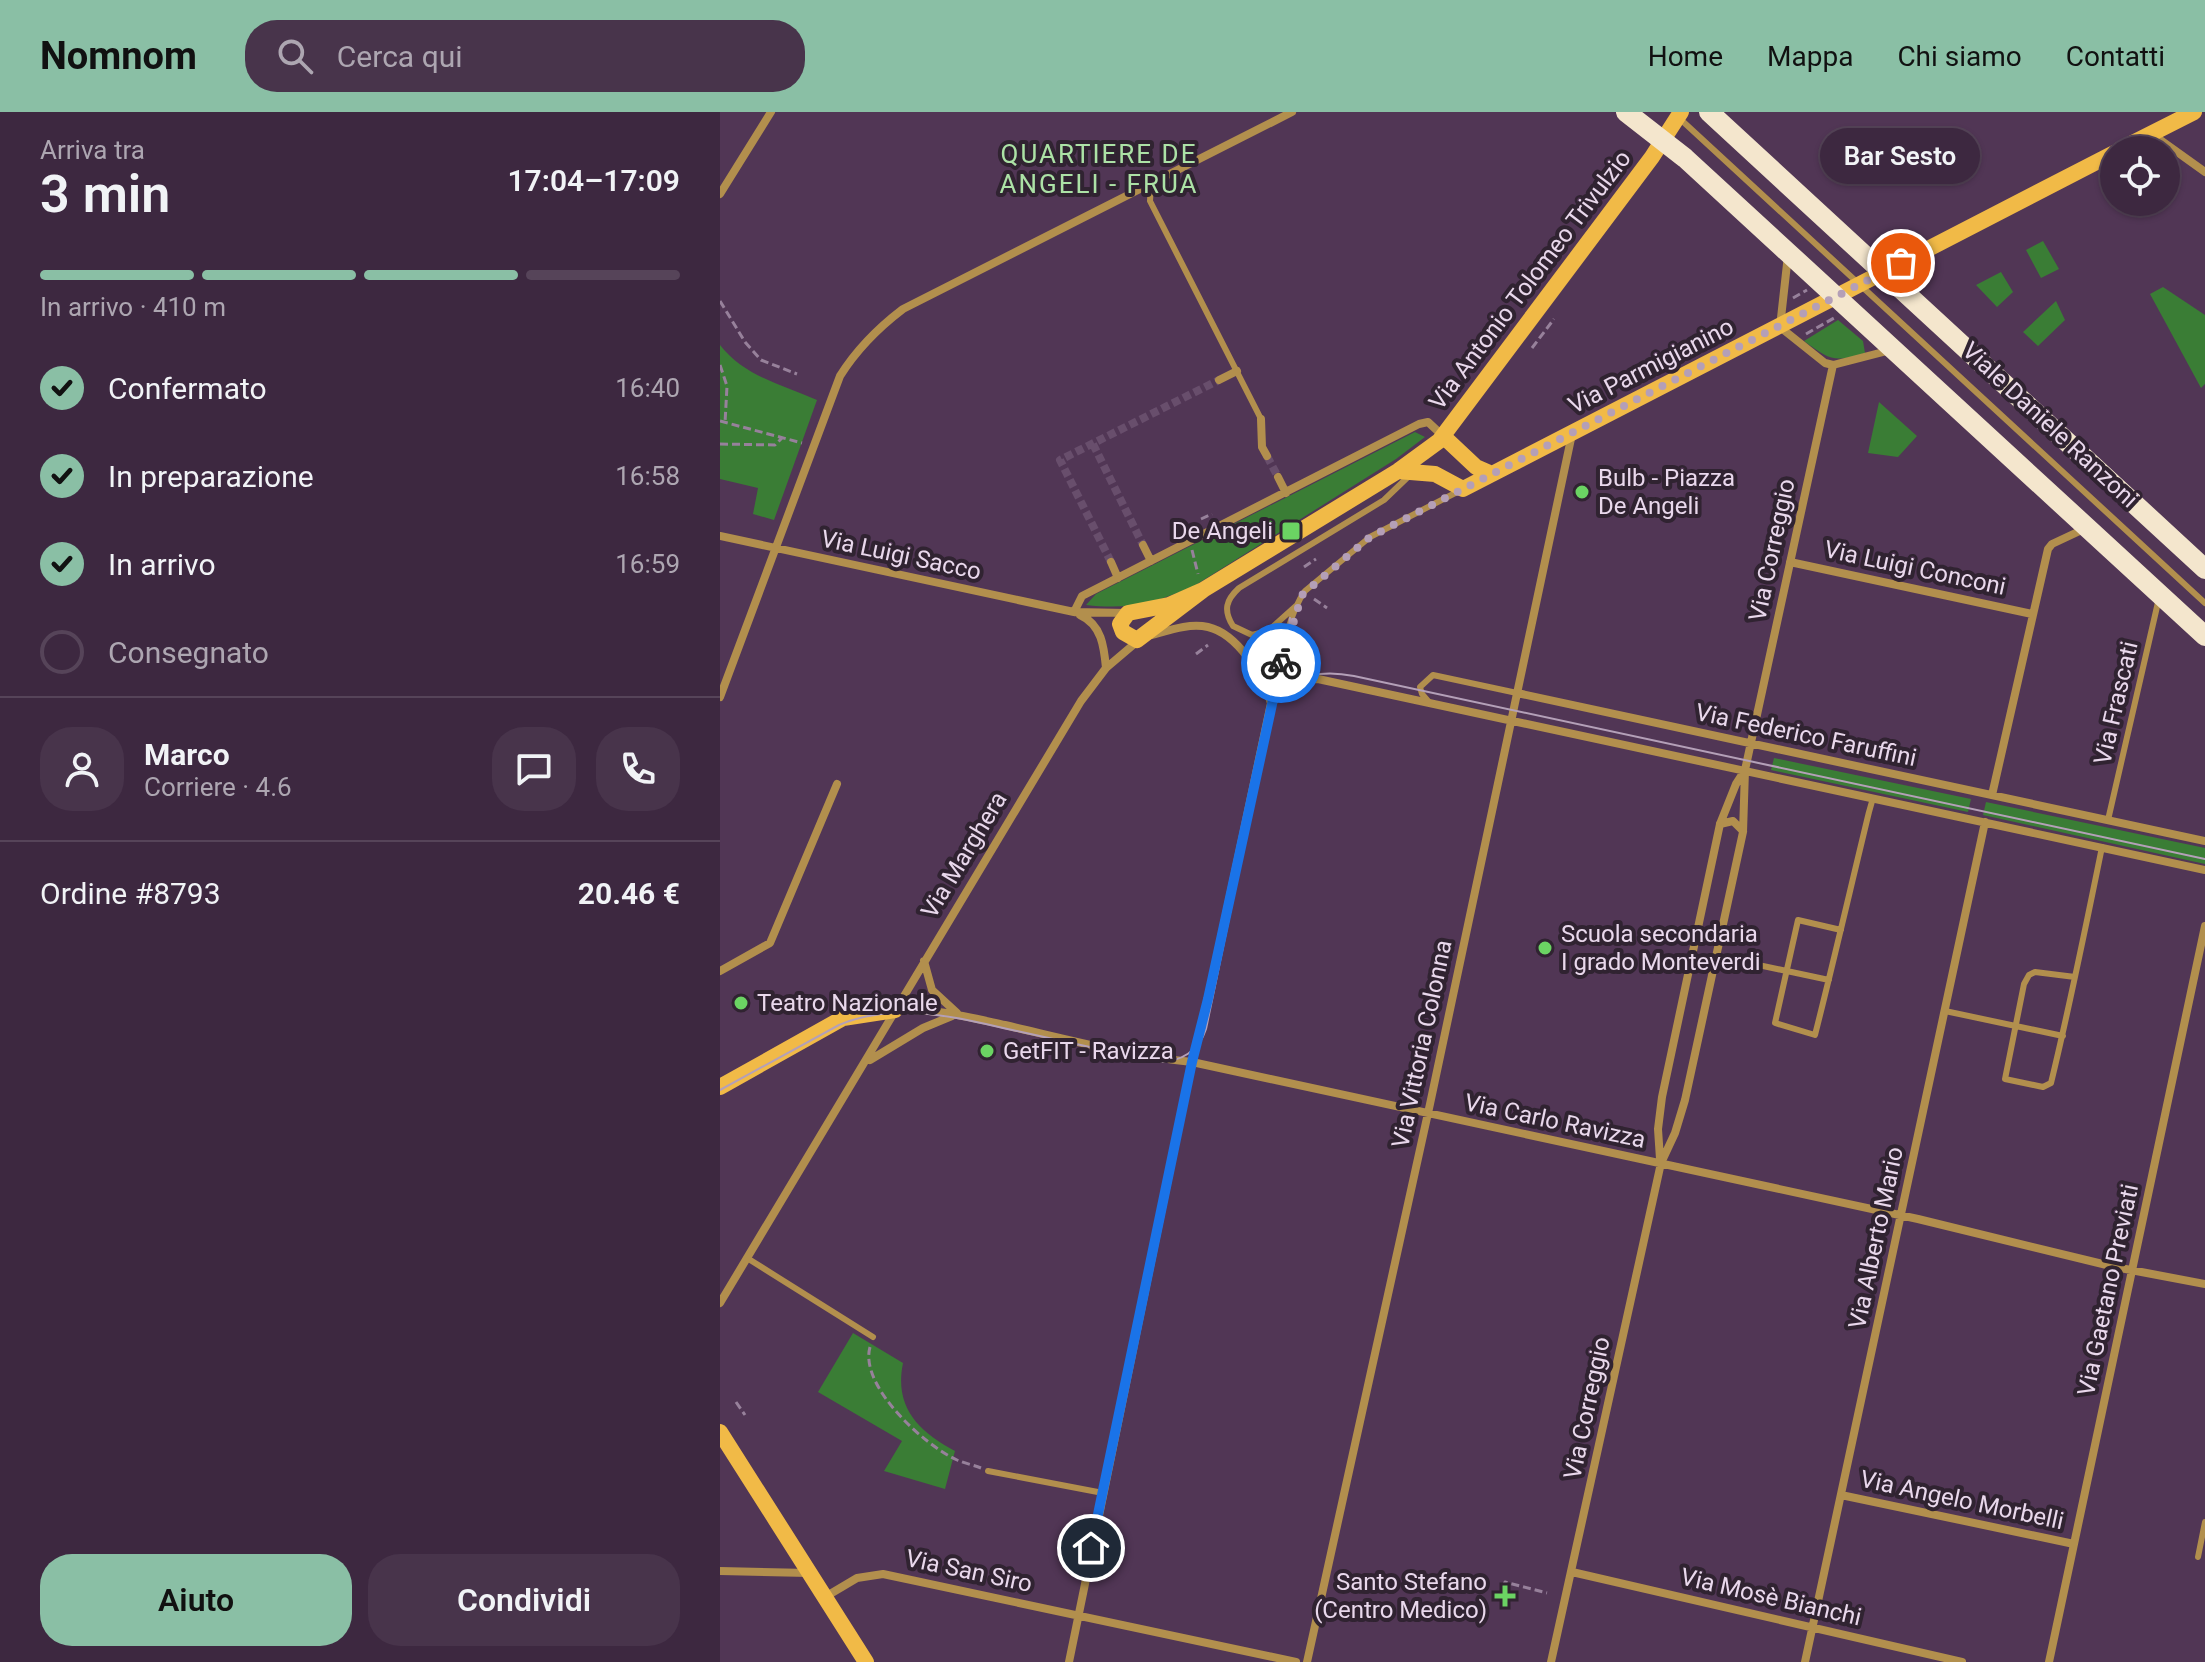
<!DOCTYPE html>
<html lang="it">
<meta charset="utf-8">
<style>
body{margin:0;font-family:Roboto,sans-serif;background:#48344b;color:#f1f3f6;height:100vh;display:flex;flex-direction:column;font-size:30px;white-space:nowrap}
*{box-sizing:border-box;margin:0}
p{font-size:26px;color:#ada6b1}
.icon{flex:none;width:44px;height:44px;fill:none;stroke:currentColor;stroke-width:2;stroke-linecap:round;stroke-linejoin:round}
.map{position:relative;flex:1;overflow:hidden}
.sheet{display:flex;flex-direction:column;background:#3d2840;width:720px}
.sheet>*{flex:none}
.controls{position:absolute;left:1380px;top:24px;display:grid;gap:16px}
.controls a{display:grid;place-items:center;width:80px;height:80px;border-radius:50%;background:#3d2840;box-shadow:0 2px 6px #0004,0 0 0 2px #564459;font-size:40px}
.pin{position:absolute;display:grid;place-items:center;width:68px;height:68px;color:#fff;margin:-34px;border:4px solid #fff;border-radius:50%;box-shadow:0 2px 8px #0007}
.courier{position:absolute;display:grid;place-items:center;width:80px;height:80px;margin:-40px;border:6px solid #1a73e8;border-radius:50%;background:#fff;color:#222;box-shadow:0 2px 10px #0007}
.bubble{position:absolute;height:56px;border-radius:28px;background:#3d2840;box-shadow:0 2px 6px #0004,0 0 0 2px #564459;font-size:26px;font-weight:600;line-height:56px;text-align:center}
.summary em{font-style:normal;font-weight:600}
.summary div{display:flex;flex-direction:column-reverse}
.summary{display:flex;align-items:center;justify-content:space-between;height:136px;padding:0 40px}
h1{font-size:52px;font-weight:600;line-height:60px}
.bar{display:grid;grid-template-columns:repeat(4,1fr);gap:12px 8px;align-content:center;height:96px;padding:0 40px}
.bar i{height:10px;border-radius:6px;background:#564459}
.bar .on{background:#8abfa5}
.bar p{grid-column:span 4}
.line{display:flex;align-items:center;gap:20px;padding:0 40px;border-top:2px solid #564459}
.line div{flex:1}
.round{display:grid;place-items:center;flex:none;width:84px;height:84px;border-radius:32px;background:#48344b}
ol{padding:0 40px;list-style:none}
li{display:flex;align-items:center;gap:24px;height:88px}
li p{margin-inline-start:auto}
li .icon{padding:8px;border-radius:50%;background:#8abfa5;color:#111;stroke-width:4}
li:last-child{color:#ada6b1}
li i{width:44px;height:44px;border:4px solid #564459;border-radius:50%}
.button{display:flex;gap:16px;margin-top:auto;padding:16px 40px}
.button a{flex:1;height:92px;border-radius:32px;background:#8abfa5;color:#111;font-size:32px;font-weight:600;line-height:92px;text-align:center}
.button a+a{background:#48344b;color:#f1f3f6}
header{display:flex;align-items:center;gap:48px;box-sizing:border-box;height:112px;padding:0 40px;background:#8abfa5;color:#111}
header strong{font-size:38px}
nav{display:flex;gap:44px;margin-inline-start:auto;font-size:28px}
.search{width:560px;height:72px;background:#48344b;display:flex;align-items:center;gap:20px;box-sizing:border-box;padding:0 28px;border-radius:32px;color:#ada6b1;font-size:30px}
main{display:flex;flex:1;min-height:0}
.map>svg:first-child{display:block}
.green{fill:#3a7d35}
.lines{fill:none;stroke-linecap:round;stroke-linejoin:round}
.street-tunnel{stroke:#684e6c;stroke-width:8;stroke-dasharray:8 4;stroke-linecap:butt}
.path{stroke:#97819b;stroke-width:3;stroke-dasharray:8 4;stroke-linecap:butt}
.lane{stroke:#b28f4d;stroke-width:6}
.street{stroke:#b28f4d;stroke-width:8}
.secondary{stroke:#f1ba47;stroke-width:16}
.primary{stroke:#f4e6cd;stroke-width:20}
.tram{stroke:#b4a0b8;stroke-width:2}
.done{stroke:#b49fb7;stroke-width:8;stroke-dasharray:0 14.4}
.route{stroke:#1a73e8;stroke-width:10}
.poi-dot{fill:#6bd363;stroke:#302331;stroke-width:3}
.labels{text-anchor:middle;stroke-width:8;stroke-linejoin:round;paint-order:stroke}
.street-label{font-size:24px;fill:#e9d8ec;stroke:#302331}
.poi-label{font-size:24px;fill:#e9d8ec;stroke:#302331;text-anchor:start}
.neighbourhood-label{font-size:26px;letter-spacing:2px;fill:#ace2a6;stroke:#302331}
</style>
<header>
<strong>Nomnom</strong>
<div class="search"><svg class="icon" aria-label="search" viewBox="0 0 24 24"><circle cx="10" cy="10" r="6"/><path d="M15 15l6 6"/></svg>Cerca qui</div>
<nav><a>Home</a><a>Mappa</a><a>Chi siamo</a><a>Contatti</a></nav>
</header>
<main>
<section class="sheet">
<div class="summary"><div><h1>3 min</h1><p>Arriva tra</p></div><em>17:04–17:09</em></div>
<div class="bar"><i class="on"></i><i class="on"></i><i class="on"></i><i></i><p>In arrivo · 410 m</p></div>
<ol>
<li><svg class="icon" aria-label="check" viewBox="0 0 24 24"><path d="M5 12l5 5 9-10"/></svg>Confermato<p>16:40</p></li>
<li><svg class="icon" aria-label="check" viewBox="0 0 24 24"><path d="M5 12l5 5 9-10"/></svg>In preparazione<p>16:58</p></li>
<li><svg class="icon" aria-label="check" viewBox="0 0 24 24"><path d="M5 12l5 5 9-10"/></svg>In arrivo<p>16:59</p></li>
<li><i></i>Consegnato</li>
</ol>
<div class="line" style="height:144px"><a class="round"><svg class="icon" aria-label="person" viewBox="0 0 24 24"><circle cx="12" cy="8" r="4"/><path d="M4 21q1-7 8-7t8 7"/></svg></a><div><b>Marco</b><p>Corriere · 4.6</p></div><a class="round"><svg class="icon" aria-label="chat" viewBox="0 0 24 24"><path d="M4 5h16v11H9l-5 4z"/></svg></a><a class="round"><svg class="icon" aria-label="phone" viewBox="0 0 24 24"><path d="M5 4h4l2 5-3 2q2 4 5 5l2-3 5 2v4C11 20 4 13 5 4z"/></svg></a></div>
<div class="line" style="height:104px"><div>Ordine #8793</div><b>20.46 €</b></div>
<div class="button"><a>Aiuto</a><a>Condividi</a></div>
</section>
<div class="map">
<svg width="1485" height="1550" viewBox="0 0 1485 1550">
<rect width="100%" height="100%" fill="#513655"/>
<path class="green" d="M1323,129L1339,157L1321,166L1306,138Z
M1281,160L1293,180L1277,195L1256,173Z
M1443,175L1485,203V272L1481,276L1430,182Z
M1336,189L1345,208L1318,234L1303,220Z
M1118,208L1143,229L1145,241C1114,251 1110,248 1084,229Z
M0,233C24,264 62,273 97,288L54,408L33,402L38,376L0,367Z
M1159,290L1197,324L1178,345L1148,341Z
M695,320L705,325L676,347L474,474C435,491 409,498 366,493L376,482Z
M1054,646L1251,687L1248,700L1051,658Z
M1266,690L1485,736V752L1263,703Z
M133,1221L183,1251C174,1295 198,1319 235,1339L225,1377L164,1359L182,1329L98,1280Z"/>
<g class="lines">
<path class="street-tunnel" d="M373,332L423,433
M547,344L558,365
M391,450L340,348L499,268"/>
<path class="path" d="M1073,186L1087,178
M0,189L25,230L41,248L77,262
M1086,222L1114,206
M812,236L834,207
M0,253L7,274L5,311
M0,309L82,331
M0,332L55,333L63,325
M481,407L492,402
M455,420L466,415
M472,438L478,462
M584,455L596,447
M594,487L607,496
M476,542L488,533
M150,1235C139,1274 204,1333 237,1348C244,1351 253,1353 261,1356
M16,1290L25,1303
M783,1475L785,1470L827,1481"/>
<path class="lane" d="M958,5L1485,491
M431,71L430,89L541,307
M577,493L548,519L532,523L513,514C503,498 506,488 519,476L664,388L690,363
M708,589L702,582L700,575L713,563L797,581
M551,591C559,559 566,505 585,479L650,425L741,378
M1388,708L1439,486
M1121,818L1078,808L1055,911L1095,923C1114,848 1131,774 1149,700L1153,686
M996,844L1109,868
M1355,865L1315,860L1309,863L1304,872L1285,967L1323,975L1331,971C1350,893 1366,814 1382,735
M1225,899L1343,924
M27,1146L153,1225
M268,1359L383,1381
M1478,1445L1485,1410"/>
<path class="street" d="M1432,22L1485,60
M0,82L51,0
M1068,143L1060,215L1105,251L1113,253L1171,238
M499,268L517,259
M541,307L542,335L547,344
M558,365L566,381
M0,424L354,500L407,501
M423,433L431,449
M391,450L398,466
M1070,450L1312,502
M354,500L362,484L699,312L708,310L723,324
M360,503C382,513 384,535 386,556
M432,523C450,518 469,511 488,515C518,522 543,564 551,591
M797,581L1485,729
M0,585L120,264C137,237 158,216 183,197L572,0
M551,591C567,579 578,568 598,567L1485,758
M1272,683L1328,437L1332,432L1364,417
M1000,712L1013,709L1023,719
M204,849L212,878L237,901
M0,859L50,831L117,672
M175,898C213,896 248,905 285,913C346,927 409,944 472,950L1198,1107L1395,1155L1485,1172
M150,948L203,916L232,904
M940,1047L938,1017L942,985L1000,712L1016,672L1025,658L1113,253
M0,1191L361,589L386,556L419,528
M1121,1383L1354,1432
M0,1459L89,1461
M852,1460L1242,1550
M105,1485L137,1466L163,1462L576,1550
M349,1550L472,950L488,887L551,591
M587,1550L710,992L852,322
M831,1550L941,1051L955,1021L965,988L1023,720L1025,658
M1085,1550L1265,710
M1329,1550L1485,814"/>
<path class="secondary" d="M1399,38L1474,0
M723,324L756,355L772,362
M678,359L715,362L743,377L1394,41
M483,478L449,493L408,501L400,512L403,520L417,528L483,478L678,359L719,329L932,45L961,0
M0,975L123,906L175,898
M0,1320L146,1550"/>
<path class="primary" d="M906,0L965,46L1485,524
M989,0L1485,457"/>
<path class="tram" d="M568,521L570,506
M0,978L119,913C180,887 244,908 306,921C350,931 394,940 438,950C461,950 479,939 486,917L552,599C567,563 599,557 634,564L1485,747"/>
</g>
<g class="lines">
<path class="done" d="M561,551L582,483L650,425L1181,151"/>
<path class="route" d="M371,1436L472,950L488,887L561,551"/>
</g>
<g class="poi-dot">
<circle cx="862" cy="380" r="8"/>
<rect x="561" y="409" width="20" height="20" rx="4"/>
<circle cx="825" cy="836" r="8"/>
<circle cx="21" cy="891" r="8"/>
<circle cx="267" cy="939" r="8"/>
<path d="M781 1472h8v8h8v8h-8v8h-8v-8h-8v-8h8z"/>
</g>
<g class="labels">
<g class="street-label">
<text transform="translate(810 168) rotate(-53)" y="8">Via Antonio Tolomeo Trivulzio</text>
<text transform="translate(931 254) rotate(-27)" y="8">Via Parmigianino</text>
<text transform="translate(1330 313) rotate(43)" y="8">Viale Daniele Ranzoni</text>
<text transform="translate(1052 438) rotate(-78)" y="8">Via Correggio</text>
<text transform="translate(181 443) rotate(12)" y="8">Via Luigi Sacco</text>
<text transform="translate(1195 456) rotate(12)" y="8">Via Luigi Conconi</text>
<text transform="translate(1396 591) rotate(-77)" y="8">Via Frascati</text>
<text transform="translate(1086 623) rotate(12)" y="8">Via Federico Faruffini</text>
<text transform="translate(244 743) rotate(-59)" y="8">Via Marghera</text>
<text transform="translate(702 932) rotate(-78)" y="8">Via Vittoria Colonna</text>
<text transform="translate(835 1009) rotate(12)" y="8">Via Carlo Ravizza</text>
<text transform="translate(1156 1126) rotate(-78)" y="8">Via Alberto Mario</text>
<text transform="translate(1388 1178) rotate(-78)" y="8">Via Gaetano Previati</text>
<text transform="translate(867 1296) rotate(-78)" y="8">Via Correggio</text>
<text transform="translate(1242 1388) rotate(12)" y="8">Via Angelo Morbelli</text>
<text transform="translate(249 1459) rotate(12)" y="8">Via San Siro</text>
<text transform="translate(1051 1485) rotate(13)" y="8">Via Mosè Bianchi</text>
</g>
<g class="poi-label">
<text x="878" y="374">Bulb - Piazza<tspan x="878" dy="28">De Angeli</tspan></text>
<text x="553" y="427" text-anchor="end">De Angeli</text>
<text x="841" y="830">Scuola secondaria<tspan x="841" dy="28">I grado Monteverdi</tspan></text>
<text x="37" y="899">Teatro Nazionale</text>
<text x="283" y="947">GetFIT - Ravizza</text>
<text x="767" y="1478" text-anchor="end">Santo Stefano<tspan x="767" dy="28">(Centro Medico)</tspan></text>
</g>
<g class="neighbourhood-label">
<text x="379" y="51">QUARTIERE DE<tspan x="379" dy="30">ANGELI - FRUA</tspan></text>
</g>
</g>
</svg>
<div class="controls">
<a><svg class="icon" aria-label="locate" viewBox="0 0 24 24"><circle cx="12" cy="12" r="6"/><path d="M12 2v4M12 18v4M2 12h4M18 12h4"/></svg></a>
</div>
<div class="pin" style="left:1181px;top:151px;background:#ea580c"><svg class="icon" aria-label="bag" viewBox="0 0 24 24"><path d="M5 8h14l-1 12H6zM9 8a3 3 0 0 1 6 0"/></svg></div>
<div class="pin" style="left:371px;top:1436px;background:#1f2937"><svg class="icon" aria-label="home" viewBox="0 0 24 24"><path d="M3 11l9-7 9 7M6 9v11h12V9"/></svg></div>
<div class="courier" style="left:561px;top:551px"><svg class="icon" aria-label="bike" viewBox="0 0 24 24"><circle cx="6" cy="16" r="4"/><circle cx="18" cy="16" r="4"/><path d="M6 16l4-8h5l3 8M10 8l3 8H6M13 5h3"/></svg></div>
<div class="bubble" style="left:1100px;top:16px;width:160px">Bar Sesto</div>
</div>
</main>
